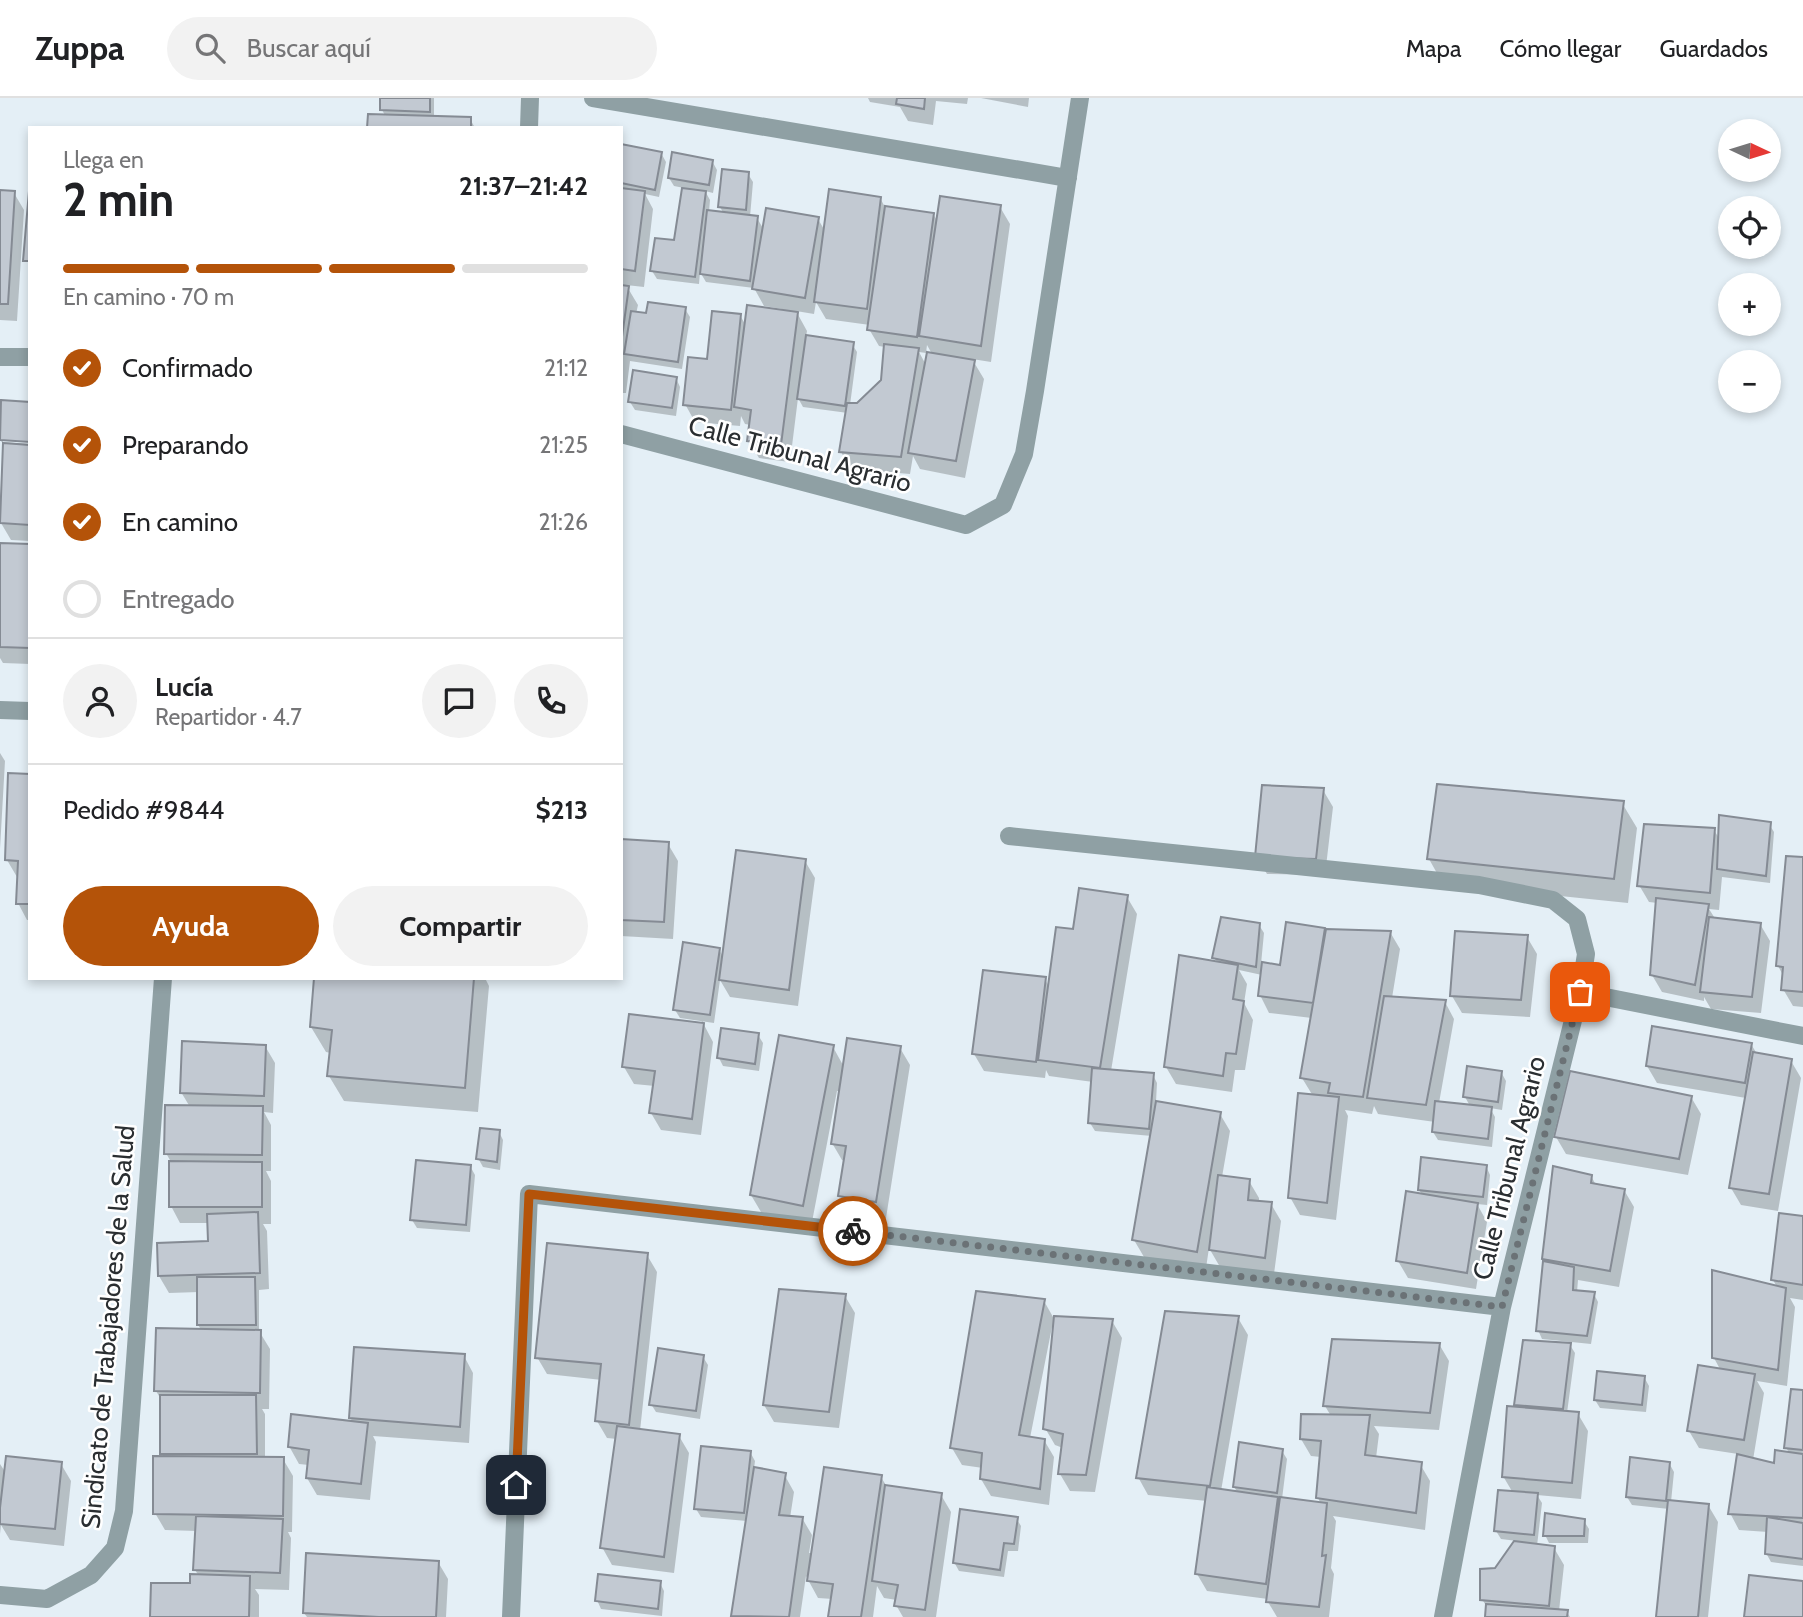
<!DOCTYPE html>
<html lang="es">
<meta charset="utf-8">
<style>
body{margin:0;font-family:Cabin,sans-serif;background:#f2f2f2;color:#202124;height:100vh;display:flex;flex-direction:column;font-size:26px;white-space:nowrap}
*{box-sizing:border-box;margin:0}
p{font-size:23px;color:#757577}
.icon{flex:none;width:38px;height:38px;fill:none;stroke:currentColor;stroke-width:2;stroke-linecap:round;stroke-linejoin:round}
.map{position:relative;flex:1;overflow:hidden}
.panel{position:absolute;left:28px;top:28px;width:595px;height:854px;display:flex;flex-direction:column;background:#fff;border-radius:0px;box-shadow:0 4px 10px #0003}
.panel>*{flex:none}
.needle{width:46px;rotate:94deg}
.controls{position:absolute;left:1718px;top:21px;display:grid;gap:14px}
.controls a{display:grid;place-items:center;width:63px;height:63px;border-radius:50%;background:#fff;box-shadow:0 4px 10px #0003;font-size:35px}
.pin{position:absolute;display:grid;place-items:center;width:60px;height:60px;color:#fff;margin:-30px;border-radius:14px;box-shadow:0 4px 10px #0006}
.courier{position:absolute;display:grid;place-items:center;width:70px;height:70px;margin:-35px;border:5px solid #b45309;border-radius:50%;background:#fff;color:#222;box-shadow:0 2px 9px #0007}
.summary em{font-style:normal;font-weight:700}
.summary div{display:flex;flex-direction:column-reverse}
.summary{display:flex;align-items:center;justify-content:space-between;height:119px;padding:0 35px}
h1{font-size:46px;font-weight:700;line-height:52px}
.bar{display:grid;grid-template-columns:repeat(4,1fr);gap:10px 7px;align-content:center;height:84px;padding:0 35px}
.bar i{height:9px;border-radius:5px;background:#e0e0e0}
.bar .on{background:#b45309}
.bar p{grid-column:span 4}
.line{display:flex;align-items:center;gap:18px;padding:0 35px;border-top:2px solid #e0e0e0}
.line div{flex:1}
.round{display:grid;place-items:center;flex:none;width:74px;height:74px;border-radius:37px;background:#f2f2f2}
ol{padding:0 35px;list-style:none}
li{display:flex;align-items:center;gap:21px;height:77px}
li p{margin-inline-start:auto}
li .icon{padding:7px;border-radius:50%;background:#b45309;color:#fff;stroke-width:4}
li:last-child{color:#757577}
li i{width:38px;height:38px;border:4px solid #e0e0e0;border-radius:50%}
.primary-button{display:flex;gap:14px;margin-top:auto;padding:14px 35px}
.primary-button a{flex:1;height:80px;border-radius:42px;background:#b45309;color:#fff;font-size:28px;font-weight:700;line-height:80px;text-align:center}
.primary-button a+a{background:#f2f2f2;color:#202124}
header{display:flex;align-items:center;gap:42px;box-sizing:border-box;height:98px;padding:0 35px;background:#fff;border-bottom:2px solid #e0e0e0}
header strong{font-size:33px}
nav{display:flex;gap:38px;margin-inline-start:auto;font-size:24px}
.search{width:490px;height:63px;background:#f2f2f2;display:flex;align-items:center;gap:18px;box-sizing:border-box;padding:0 24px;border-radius:38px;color:#757577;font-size:26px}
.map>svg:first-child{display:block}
.shadow{fill:#0003;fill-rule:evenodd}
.building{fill:#c2c9d2;stroke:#858b94;stroke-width:2}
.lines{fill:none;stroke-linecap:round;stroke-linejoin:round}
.street{stroke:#8fa0a4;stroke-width:18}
.done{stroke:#6b7276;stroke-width:7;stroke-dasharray:0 12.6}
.route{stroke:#b45309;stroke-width:9}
.labels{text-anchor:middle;stroke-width:5;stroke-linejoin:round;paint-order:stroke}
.street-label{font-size:26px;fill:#2a2e31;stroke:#fff}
</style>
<header>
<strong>Zuppa</strong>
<div class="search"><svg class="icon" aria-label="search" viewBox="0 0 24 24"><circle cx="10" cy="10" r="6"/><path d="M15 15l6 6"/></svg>Buscar aquí</div>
<nav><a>Mapa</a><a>Cómo llegar</a><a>Guardados</a></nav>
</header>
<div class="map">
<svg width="1803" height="1519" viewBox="0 0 1803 1519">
<rect width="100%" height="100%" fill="#e4eff6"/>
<path class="shadow" d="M382,0H434V20L470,21L475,30H369L386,19L382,12Z
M868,0H968L967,6L936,3L933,27L908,23L900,9L870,4Z
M981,0H1029L1028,9Z
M621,48L661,55L666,64L659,99L645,96L653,111L644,189L626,187L638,207L636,216L648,217L685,211L690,219L682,271L630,263L626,295H621Z
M712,63L717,72L713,95L705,93L710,102L709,114L724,116L720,109L748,76L753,84L750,119L757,120L764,132L818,121L825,133L880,100L885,109L933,116L938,124L1000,109L1010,126L991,264L972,261L984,281L965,380L920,371L913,358L910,376L851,371L841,354L848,315L803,309L798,300L790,364L759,360L749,343L751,327L745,326L741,318L740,328L695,324L685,306L740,217L746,228L782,214V211L764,208L754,190L706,184L700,174L699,186L657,181L652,173L676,144L684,90L674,88L669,80ZM816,204L826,221L870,227L869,231L879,248L885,249L883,283L857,306L850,307L857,254L852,246L806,239L807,233L796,213L814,216ZM927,247L932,256L926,267L919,254L926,255Z
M0,94L14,95L24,112L17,223L0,222Z
M676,280L680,289L676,318L635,312L630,304Z
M0,304L2,309L3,344L30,346V443L11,442L1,425L4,348L0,341V343Z
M0,446L30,448V566L3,565L0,560Z
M0,655L5,663L0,751Z
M30,677V822H27L18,805L19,779H17L7,762Z
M1323,692L1333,709L1325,777L1267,776L1257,759Z
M1622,705L1637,730L1628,805L1443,786L1429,761Z
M1769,726L1774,734L1770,785L1722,779L1719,812L1709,811L1716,822L1760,826L1770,843L1761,915L1711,911L1704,899V903L1662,894L1652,877L1658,805L1649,804L1639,787L1714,732L1720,742Z
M621,743L668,746L678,763L673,841L621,838Z
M1803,761V909L1793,908L1783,891L1784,879L1778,868Z
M805,763L815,780L798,908L730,899L720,882L714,925L680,920L675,912L719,851L723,859Z
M1127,799L1137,816L1111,973L1153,977L1157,985L1156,1004L1220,1016L1230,1033L1222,1079L1249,1083L1259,1100V1104L1271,1106L1281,1123L1274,1176L1220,1169L1209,1150L1206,1170L1144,1159L1134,1142L1152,1038L1095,1033L1090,1025L1093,984L1049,978L1046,972L1045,980L984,973L974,956L1045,881L1049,889L1075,833Z
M1287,826L1325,832L1390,834L1400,851L1392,900L1445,904L1454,921L1439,1005L1470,1008L1465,999L1501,974L1506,983L1502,1012L1490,1010L1495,1019L1492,1049L1438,1042L1433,1034L1435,1024L1378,1016L1374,1008L1372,1016L1345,1012L1348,1018L1336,1122L1300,1117L1290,1099L1313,998L1302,980L1312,920L1269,915L1260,897L1262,877L1239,872L1247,886L1244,905L1253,922L1245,972H1235L1232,994L1176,986L1166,969L1218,865L1214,860L1259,827L1264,835L1261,866L1282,868Z
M1527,839L1537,856L1530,919L1462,915L1452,898Z
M315,880H485L489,888L478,1014L344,1003L329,978L331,955L326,954L311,929Z
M702,923L713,944L701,1037L661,1032L651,1015L655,988L634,986L624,969L701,926Z
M758,937L763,945L759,973L723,968L719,960Z
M1751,946L1757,956L1791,963L1801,980L1778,1113L1741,1107L1731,1090L1746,1000L1657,985L1647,968Z
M265,948L275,965L273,1015L264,1014L271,1027V1073H266L271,1083V1126H263L267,1133L269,1191L259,1192V1233L270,1251L269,1311H262L265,1316V1361H283L293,1378L292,1434H288L291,1440L289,1492L255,1491L259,1497V1519H152L191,1487L199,1478L195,1472L197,1433L165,1432L155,1415L164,1360L162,1355V1303L156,1293L202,1233L198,1227L199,1194L169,1195L159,1178L210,1145L209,1125H180L171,1108V1064L166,1055L190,1009L181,994Z
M833,949L844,969L900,950L910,967L886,1120L850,1115L840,1097L845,1063L842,1062L832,1045L841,993H837L812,1124L761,1114L751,1097Z
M1691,999L1701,1016L1688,1077L1566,1056L1556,1039Z
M499,1034L503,1042L500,1072L483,1069L478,1060Z
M470,1068L475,1077L470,1134L417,1130L412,1122Z
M1486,1068L1490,1077L1487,1107L1477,1106L1487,1124L1476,1191L1408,1180L1398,1163L1423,1098L1419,1092Z
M1591,1078L1596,1087L1624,1092L1634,1109L1619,1189L1578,1182L1577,1194L1594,1196L1598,1204L1591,1246L1542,1241L1538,1232L1545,1164L1544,1161Z
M1803,1120V1202L1790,1200L1795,1209L1787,1288L1757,1283L1764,1295L1753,1362L1775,1367L1789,1355L1786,1349L1803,1293V1468L1771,1464L1766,1455L1768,1434L1739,1432L1730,1415L1738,1356L1699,1350L1689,1333L1721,1273L1714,1260L1777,1189L1773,1182Z
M647,1157L657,1174L640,1333L679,1338L689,1355L674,1475L612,1467L602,1449L617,1341L607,1340L597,1323L602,1282L547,1276L537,1259Z
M845,1198L855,1215L839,1330L774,1324L764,1307Z
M1044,1203L1053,1219L1112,1223L1122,1240L1095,1394L1070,1393L1060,1376L1063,1350L1055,1347L1045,1330L1054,1229H1052L1030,1340L1044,1342L1054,1359L1049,1407L991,1398L981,1381L983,1370L962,1367L952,1350Z
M1238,1220L1248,1237L1221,1393L1238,1395L1234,1389L1282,1353L1287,1361L1282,1401L1321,1406L1318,1400L1321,1359L1311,1358L1301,1341L1331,1318L1325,1308L1439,1246L1449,1263L1439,1332L1374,1328L1379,1336L1376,1360L1420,1366L1430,1383L1425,1432L1333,1418L1336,1423L1331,1470L1334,1476L1329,1519H1277L1268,1504V1501L1207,1493L1197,1476L1207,1403L1148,1397L1138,1379Z
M1570,1247L1575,1255L1567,1315L1578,1316L1588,1333L1581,1401L1537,1397L1542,1405L1537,1448L1554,1450L1564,1467L1559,1513L1567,1514L1570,1519H1487L1488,1511L1482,1501L1496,1471L1517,1443L1501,1441L1496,1433L1513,1395L1503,1378L1518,1311L1516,1306Z
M464,1258L473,1275L469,1345L373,1338L376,1344L370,1402L317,1397L307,1380L309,1367L299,1366L289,1348L354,1325L350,1320Z
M703,1259L708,1267L700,1321L656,1314L651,1306Z
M1644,1279L1649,1288L1646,1314L1600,1310L1595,1302Z
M750,1354L755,1363L754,1371L784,1376L794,1394L790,1420H802L812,1437L809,1455H812L881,1379L887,1389L941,1397L951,1414L936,1519H903L896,1507L897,1502L884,1500L877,1488L873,1519H830L833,1501L818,1500L806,1478L800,1519H734L747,1423L701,1419L696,1411Z
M1669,1365L1674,1374L1671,1404L1708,1407L1718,1424L1708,1519H1658L1669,1411L1632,1407L1627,1399Z
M0,1366L6,1375L61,1366L71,1383L64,1448L10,1442L1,1427L0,1436Z
M1016,1420L1021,1428L1018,1453H1008L1004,1479L959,1473L954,1464Z
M1584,1423L1589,1431L1588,1445H1549L1545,1437Z
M438,1464L448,1481L446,1519H307L304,1515Z
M660,1485L664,1493L662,1518L601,1511L597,1502Z"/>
<path class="building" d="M380,0H430V14L380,12Z
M897,0H925L924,11L896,6Z
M368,16L471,19V30H367Z
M621,46L662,54L655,92L621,85Z
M672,54L713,62L709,87L668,80Z
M722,71L749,74L746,112L718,109Z
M621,90L645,93L635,173L621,171Z
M682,90L706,93L695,179L650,173L655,140L674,142Z
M829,91L881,99L867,211L814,204Z
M0,92L15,93L8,206H0Z
M29,93H30V163H23Z
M940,98L1001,107L981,248L919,238Z
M885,108L934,115L917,239L867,232Z
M766,110L819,119L805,200L752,191Z
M707,112L758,118L750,183L700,176Z
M621,187L629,188L621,246Z
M648,204L686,209L678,264L624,256L631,213L646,215Z
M747,207L798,214L781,347L747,343L751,312L734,309Z
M712,213L741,216L731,312L683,307L688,259L707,261Z
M806,237L854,244L845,308L797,301Z
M884,246L919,250L901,359L839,354L847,305H857L881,282Z
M927,254L975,262L956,363L908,355Z
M633,272L677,279L672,310L628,304Z
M1,302L30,304V344L0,342Z
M3,345L30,347V427L0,425Z
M0,445L30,446V550L0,549Z
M8,675L30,676V806H16L18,763L5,762Z
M1437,686L1624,703L1614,781L1427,761Z
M1262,687L1324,690L1316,761L1255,759Z
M1719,717L1771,724L1766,778L1717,771Z
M1644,726L1715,730L1710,795L1637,788Z
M621,741L669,744L664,824L621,822Z
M736,752L806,761L789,892L719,882Z
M1786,758L1803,759V894L1781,892L1783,869L1776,868Z
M1079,790L1128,797L1100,970L1038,962L1056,829L1073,831Z
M1656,800L1709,806L1695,887L1650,877Z
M1221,819L1260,825L1256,869L1212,860Z
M1709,819L1761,825L1752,899L1700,894Z
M1286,824L1325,830L1313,905L1258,898L1262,864L1280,867Z
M1326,831L1391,833L1363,999L1328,995L1330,985L1300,980Z
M1455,833L1528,837L1521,902L1450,898Z
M683,844L720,850L710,917L673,912Z
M1179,857L1238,867L1233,901L1244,903L1236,956L1226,955L1223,978L1164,969Z
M983,872L1046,879L1036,964L972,956Z
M314,880H474L465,990L327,978L332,932L310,929Z
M1384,898L1446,902L1426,1007L1367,1000Z
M629,916L704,925L692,1021L649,1015L655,973L622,969Z
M1652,928L1752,945L1745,985L1646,968Z
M721,930L759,935L755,966L717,960Z
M779,937L834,947L803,1108L750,1097Z
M847,940L901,948L876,1104L838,1098L846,1048L831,1046Z
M182,943L266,947L264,998L180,995Z
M1753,954L1792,961L1769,1096L1729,1090Z
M1467,968L1502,973L1498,1004L1463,999Z
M1092,970L1154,975L1149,1031L1088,1025Z
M1570,973L1692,998L1679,1061L1554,1039Z
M1298,995L1339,999L1327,1105L1288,1100Z
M1156,1003L1221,1014L1197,1154L1132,1142Z
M1435,1003L1492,1009L1488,1041L1432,1034Z
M165,1007L263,1008L262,1057L164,1056Z
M480,1030L500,1032L497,1064L476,1061Z
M1421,1059L1487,1067L1483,1099L1418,1092Z
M416,1062L471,1067L466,1127L410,1122Z
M169,1063L262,1064V1109H169Z
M1553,1068L1592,1077L1591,1085L1625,1091L1610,1173L1542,1161Z
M1218,1077L1250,1081L1248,1102L1272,1104L1265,1160L1209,1152Z
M1406,1093L1478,1105L1467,1175L1396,1163Z
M258,1114L260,1175L158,1178L157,1145L208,1143L207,1116Z
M1779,1115L1803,1118V1187L1771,1182Z
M547,1145L648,1155L629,1327L595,1323L601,1266L535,1260Z
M1543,1163L1574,1169L1573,1192L1595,1194L1587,1238L1536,1233Z
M1712,1172L1786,1190L1778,1272L1712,1260Z
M197,1179H255L256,1227H197Z
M779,1191L846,1196L829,1314L763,1307Z
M976,1193L1045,1201L1019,1337L1045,1341L1040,1391L980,1381L982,1355L950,1350Z
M1165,1213L1239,1218L1210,1388L1136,1380Z
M1054,1218L1113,1221L1086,1377L1058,1376L1063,1336L1043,1331Z
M156,1230L261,1232L260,1295L154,1293Z
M1332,1241L1440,1245L1430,1315L1323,1308Z
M1523,1242L1571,1245L1563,1311L1514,1307Z
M354,1249L465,1256L460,1329L349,1320Z
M658,1250L704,1257L696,1313L649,1307Z
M1698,1267L1755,1276L1744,1342L1687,1333Z
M1597,1273L1645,1278L1642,1307L1594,1302Z
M1791,1291L1803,1292V1352L1784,1350Z
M160,1297H256L257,1356H160Z
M1507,1308L1579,1314L1572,1385L1502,1379Z
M291,1316L368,1325L361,1386L306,1380L309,1352L288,1349Z
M1301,1316L1370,1317L1365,1357L1422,1364L1416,1415L1316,1400L1321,1343L1300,1341Z
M617,1328L680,1336L664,1459L600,1450Z
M1239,1344L1283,1351L1277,1395L1233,1389Z
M701,1348L751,1353L744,1415L694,1411Z
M1775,1352L1803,1356V1420L1728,1416L1737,1356L1774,1365Z
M6,1358L62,1364L55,1431L0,1426V1410Z
M153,1358L284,1359L283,1418L153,1416Z
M1630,1359L1670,1364L1666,1403L1626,1399Z
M754,1369L786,1375L779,1417L803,1419L789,1519L731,1518Z
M824,1369L882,1377L861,1519H828L833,1486L807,1483Z
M885,1387L942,1395L925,1512L894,1508L898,1487L872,1483Z
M1207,1389L1278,1399L1266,1486L1195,1476Z
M1498,1392L1538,1395L1534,1437L1494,1433Z
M1280,1399L1327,1405L1322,1458L1326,1457L1319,1509L1266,1504Z
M1668,1402L1709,1406L1698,1519H1656Z
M960,1411L1018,1419L1014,1446L1004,1445L1000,1472L953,1465Z
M1545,1415L1585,1421L1584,1438H1543Z
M196,1418L283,1421L280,1475L193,1472Z
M1767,1419L1803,1425V1461L1765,1456Z
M1514,1443L1555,1448L1549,1508L1480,1502V1471L1495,1470Z
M306,1455L439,1463L436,1519H379L303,1515Z
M190,1476L250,1478L249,1519H150L151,1485H190Z
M598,1476L661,1483L658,1511L595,1503Z
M1749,1477L1803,1483V1519H1744Z
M1486,1506L1568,1512L1567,1519H1485Z"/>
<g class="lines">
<path class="street" d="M593,0L1068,80
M529,30L530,0
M0,259H30
M621,336L966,427L1003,407L1024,356L1035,293L1080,0
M0,612L30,613
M1009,738L1479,787L1553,802L1577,821L1586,856L1580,894L1502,1209L1443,1519
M1580,894L1803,938
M0,1497L47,1501L91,1477L115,1450L124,1413L163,880
M511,1519L529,1096L1502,1209"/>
</g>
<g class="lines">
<path class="done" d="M853,1133L1502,1209L1580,894"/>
<path class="route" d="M516,1387L529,1096L853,1133"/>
</g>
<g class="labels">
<g class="street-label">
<text transform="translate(800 356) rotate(15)" y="9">Calle Tribunal Agrario</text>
<text transform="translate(1509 1070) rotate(-76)" y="9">Calle Tribunal Agrario</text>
<text transform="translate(108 1229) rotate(-85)" y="9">Sindicato de Trabajadores de la Salud</text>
</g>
</g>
</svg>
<div class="controls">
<a><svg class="needle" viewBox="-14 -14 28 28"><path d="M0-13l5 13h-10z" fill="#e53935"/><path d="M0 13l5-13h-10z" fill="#757577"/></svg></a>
<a><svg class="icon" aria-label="locate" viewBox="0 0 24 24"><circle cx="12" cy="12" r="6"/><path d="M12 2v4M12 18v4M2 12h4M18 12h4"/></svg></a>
<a>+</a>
<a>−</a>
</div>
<div class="pin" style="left:1580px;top:894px;background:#ea580c"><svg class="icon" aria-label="bag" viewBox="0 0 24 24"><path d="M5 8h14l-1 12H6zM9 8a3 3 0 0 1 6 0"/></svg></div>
<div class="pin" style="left:516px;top:1387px;background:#1f2937"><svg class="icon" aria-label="home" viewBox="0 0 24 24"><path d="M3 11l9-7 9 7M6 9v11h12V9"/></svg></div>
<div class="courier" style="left:853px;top:1133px"><svg class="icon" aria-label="bike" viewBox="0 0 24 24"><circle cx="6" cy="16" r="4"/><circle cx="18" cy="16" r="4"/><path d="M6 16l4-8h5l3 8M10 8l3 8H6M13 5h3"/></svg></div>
<section class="panel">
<div class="summary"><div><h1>2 min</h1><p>Llega en</p></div><em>21:37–21:42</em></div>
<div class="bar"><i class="on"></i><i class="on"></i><i class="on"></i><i></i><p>En camino · 70 m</p></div>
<ol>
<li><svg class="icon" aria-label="check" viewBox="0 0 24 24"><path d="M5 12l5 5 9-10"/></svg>Confirmado<p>21:12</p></li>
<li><svg class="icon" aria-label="check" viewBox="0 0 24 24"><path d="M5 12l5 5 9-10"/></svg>Preparando<p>21:25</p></li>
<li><svg class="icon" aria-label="check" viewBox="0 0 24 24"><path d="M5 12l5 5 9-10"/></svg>En camino<p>21:26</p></li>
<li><i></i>Entregado</li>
</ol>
<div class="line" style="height:126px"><a class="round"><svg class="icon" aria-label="person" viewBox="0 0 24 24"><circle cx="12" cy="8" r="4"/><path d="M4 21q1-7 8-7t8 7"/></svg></a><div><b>Lucía</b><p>Repartidor · 4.7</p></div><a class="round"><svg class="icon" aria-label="chat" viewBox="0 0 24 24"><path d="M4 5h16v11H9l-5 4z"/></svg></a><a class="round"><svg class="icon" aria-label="phone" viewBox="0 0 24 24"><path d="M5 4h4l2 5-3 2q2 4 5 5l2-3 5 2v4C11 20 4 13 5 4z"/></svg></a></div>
<div class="line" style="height:91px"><div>Pedido #9844</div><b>$213</b></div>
<div class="primary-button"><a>Ayuda</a><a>Compartir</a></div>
</section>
</div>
